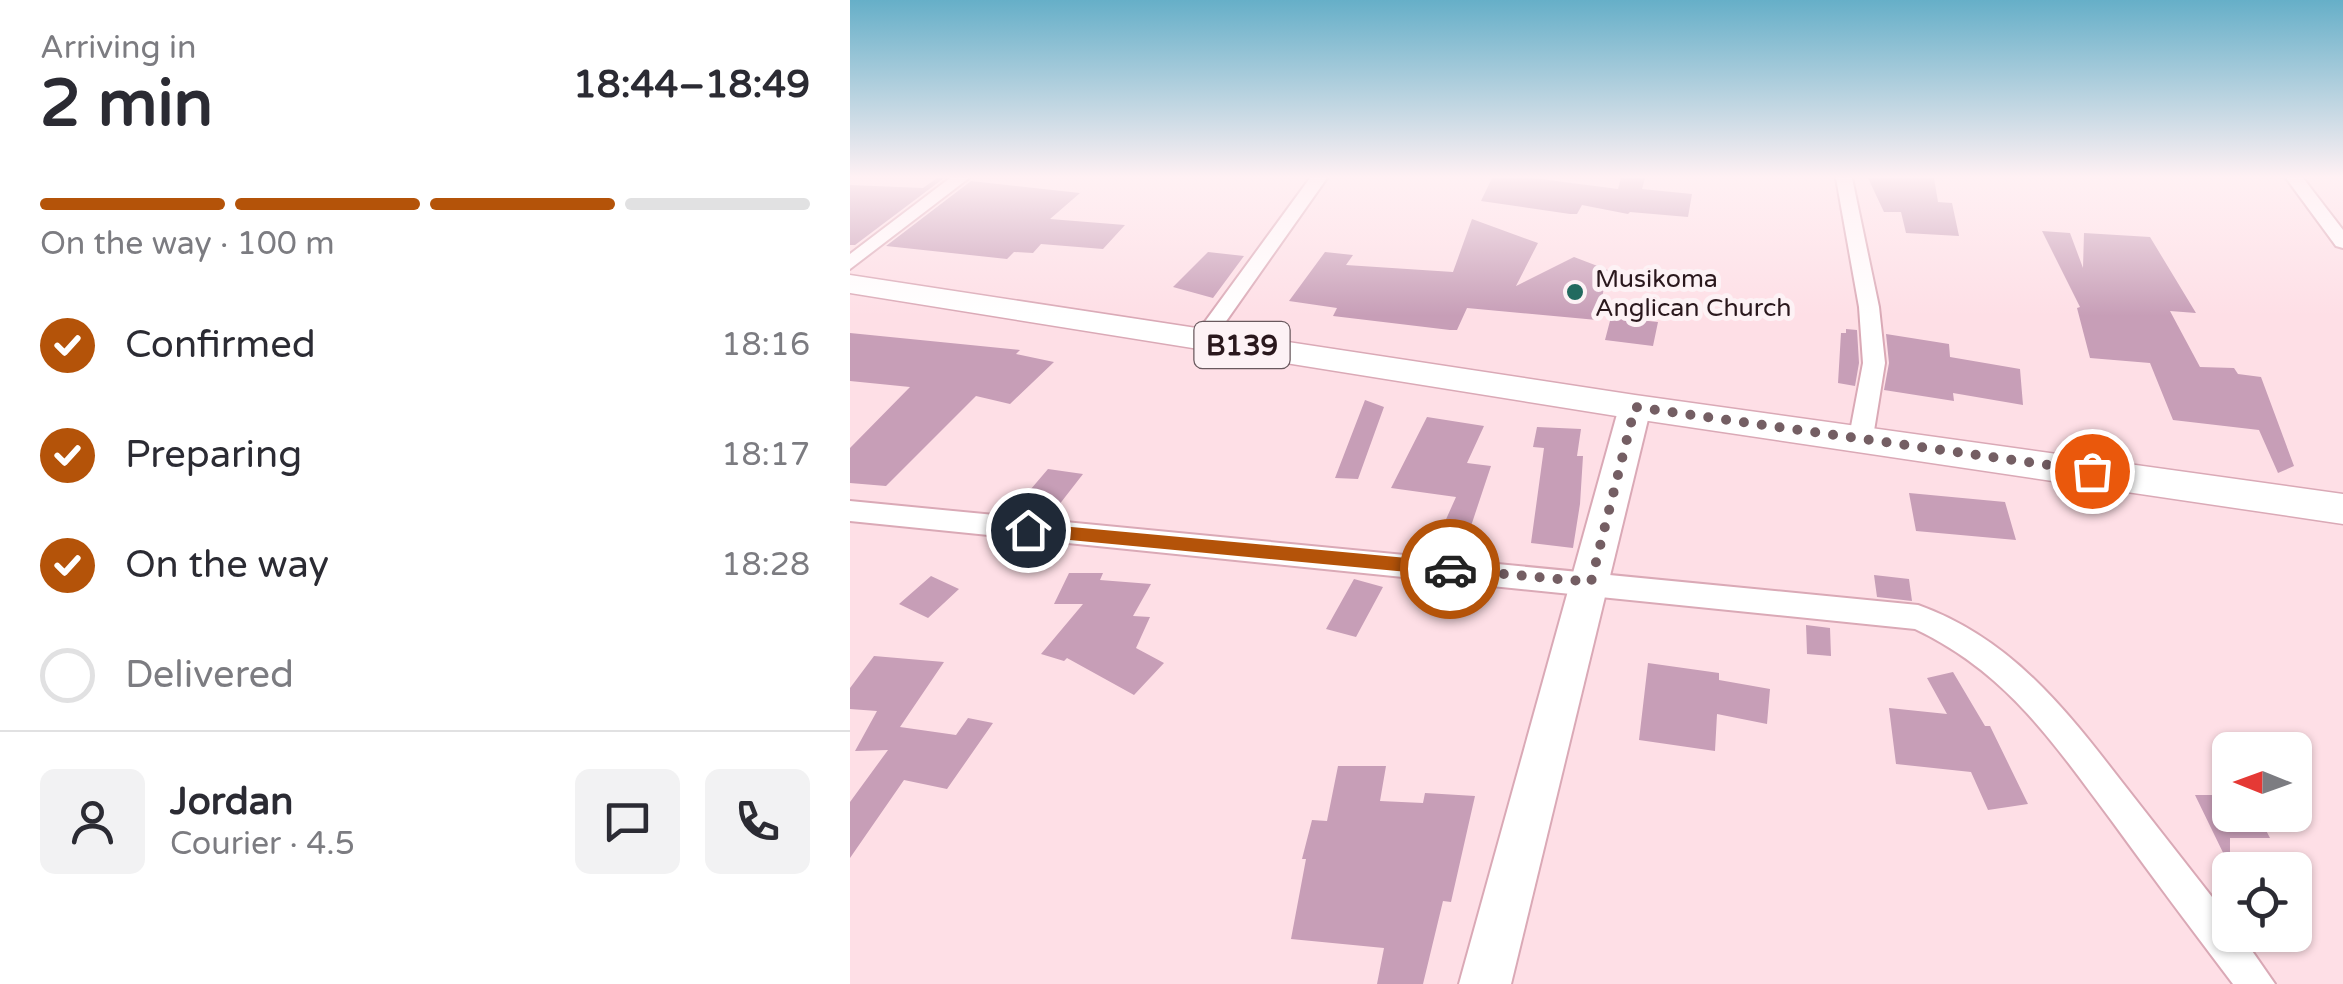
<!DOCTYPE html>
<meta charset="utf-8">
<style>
body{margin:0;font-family:"Varela Round",sans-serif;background:#f2f2f3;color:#2b2b33;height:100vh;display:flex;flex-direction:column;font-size:38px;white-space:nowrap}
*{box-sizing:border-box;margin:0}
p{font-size:32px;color:#7c7c81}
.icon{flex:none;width:55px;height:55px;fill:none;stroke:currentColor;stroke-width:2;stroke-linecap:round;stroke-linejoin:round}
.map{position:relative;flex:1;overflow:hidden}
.side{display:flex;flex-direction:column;background:#fff;width:850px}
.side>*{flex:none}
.needle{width:65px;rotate:271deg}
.controls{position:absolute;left:1362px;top:732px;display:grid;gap:20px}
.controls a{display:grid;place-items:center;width:100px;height:100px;border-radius:15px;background:#fff;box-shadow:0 2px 8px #0004;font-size:50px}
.pin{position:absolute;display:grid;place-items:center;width:85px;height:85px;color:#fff;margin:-42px;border:5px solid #fff;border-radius:50%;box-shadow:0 2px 10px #0007}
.courier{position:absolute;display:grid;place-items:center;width:100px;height:100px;margin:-50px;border:8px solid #b45309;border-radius:50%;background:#fff;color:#222;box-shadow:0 2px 12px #0007}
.headline em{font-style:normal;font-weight:800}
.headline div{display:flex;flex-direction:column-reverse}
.headline{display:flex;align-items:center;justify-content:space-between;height:170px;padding:0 40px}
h1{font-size:65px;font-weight:800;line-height:75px}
.bar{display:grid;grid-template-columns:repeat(4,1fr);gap:15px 10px;align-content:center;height:120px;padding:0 40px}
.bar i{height:12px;border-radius:8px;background:#e1e1e2}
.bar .on{background:#b45309}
.bar p{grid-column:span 4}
.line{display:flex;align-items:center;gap:25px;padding:0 40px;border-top:2px solid #e1e1e2}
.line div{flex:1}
.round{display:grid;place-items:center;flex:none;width:105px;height:105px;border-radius:15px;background:#f2f2f3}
ol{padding:0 40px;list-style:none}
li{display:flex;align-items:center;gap:30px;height:110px}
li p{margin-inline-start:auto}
li .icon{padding:10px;border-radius:50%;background:#b45309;color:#fff;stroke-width:4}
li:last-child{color:#7c7c81}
li i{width:55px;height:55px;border:5px solid #e1e1e2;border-radius:50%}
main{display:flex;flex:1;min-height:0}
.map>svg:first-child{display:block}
.building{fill:#c79eb7}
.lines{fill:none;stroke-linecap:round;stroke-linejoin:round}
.street-casing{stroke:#daa9b6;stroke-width:4}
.secondary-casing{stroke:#daa9b6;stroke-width:4}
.primary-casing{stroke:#daa9b6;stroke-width:3}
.street{fill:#fff;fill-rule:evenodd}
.secondary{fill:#fff;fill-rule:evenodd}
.primary{fill:#fff;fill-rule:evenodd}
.route{fill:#b45309}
.done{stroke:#745e63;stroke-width:10;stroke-dasharray:0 18}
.poi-dot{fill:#226a5f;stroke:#fdf2f5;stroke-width:4}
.labels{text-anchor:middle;stroke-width:10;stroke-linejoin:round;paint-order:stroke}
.far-poi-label{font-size:25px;fill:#2a181d;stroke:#fdf2f5;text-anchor:start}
.shield{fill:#fdf2f5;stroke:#69595e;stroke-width:2.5}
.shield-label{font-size:28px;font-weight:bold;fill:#2a181d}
</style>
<main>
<section class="side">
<div class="headline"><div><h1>2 min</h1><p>Arriving in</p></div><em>18:44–18:49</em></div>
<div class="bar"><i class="on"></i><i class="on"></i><i class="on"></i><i></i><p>On the way · 100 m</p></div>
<ol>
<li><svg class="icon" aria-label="check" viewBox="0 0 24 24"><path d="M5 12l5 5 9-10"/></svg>Confirmed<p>18:16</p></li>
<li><svg class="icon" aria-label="check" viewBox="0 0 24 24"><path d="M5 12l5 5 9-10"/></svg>Preparing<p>18:17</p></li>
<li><svg class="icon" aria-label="check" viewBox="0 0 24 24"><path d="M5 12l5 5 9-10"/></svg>On the way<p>18:28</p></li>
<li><i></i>Delivered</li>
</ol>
<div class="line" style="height:180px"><a class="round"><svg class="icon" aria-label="person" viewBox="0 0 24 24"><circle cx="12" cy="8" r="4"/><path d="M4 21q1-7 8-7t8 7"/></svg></a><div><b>Jordan</b><p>Courier · 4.5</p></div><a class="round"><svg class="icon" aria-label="chat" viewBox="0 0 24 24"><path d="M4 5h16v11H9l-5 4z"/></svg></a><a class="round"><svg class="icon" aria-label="phone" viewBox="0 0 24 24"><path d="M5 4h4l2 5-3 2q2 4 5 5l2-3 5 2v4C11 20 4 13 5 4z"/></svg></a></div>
</section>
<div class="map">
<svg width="1493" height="984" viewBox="0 0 1493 984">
<rect width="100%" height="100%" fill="#fedfe6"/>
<path class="building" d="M87,178H94L5,245H0V185L73,188Z
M642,178H683L768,189L771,178H795L792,189L842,194L838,217L780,212L778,214L732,205L727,214H720L631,201Z
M1018,178H1084L1088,202L1102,203L1109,236L1056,233L1051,212H1034Z
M121,181L230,193L200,219L275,225L253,249L191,244L183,253L164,252L157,259L36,246Z
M622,219L688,243L666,286L724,257L758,270L747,320L617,308L607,330H600L483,316L487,308L439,301L475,252L503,255L496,265L603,272Z
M1192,231L1220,233L1233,268L1234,233L1300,237L1346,313L1320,311L1350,367L1384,368L1388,374L1411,377L1444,466L1428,473L1409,430L1323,420L1300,363L1240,358L1227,308L1230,307Z
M358,252L394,256L363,298L323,287Z
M761,317L808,322L803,346L755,340Z
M996,329L1007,330L1009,363L1005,386L988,383L991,333H996Z
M0,333L170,350L166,354L204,362L160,404L126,396L36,486L0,483V448L60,387L0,381Z
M1036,334L1099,344L1100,357L1170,369L1173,405L1103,393L1104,401L1034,390L1039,363Z
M515,400L534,407L508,479L485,478Z
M577,417L634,426L617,463L641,466L613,550L585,544L606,497L541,488Z
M687,427L731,429L727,456H733L730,504L723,548L681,543L694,448L683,447Z
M198,469L233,474L205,510L169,503Z
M1059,493L1155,502L1166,540L1066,531Z
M219,573H253L250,580L301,584L283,616L300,617L286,648L314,663L284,695L217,658L214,661L191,654L233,604H204Z
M1024,575L1059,579L1062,601L1027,597Z
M81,576L109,589L78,618L49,604Z
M504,579L533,587L506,637L476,629Z
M956,625L980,628L981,656L957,654Z
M24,656L94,662L50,727L106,735L118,718L143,723L97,789L54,780L0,858V802L38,750L5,751L27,711L0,709V688Z
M798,663L869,673V680L920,689L917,724L867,714L865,751L789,740Z
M1103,672L1135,726H1140L1178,804L1138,810L1121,772L1046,764L1039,708L1097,714L1077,678Z
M488,766H536L530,801L573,803L575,793L625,796L601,902L593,901L573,984H527L534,948L441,939L456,859H452L462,820L477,821Z
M1345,795H1380V815H1408L1420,838H1380V867Z"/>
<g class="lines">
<g class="street-casing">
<path id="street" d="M100,178H119L0,269V254Z
M460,178H477L360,344H346L342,339L346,334Z
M986,178H1002L1029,307L1035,363L1023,437L1011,446L999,437L1013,363L1009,307Z
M1436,178H1453L1493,230V248L1486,246Z
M0,501L1068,605C1160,638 1214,707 1272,782C1308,828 1344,874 1380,920V935H1391L1425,984H1383C1343,931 1303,878 1264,824C1204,744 1158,673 1065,629L0,521Z"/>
</g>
<g class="secondary-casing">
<path id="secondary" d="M785,396L796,399L801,407L661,984H609L769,407L774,399Z"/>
</g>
<g class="primary-casing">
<path id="primary" d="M0,275L785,395L1493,494V524L785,419L0,293Z"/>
</g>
<use href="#street" class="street"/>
<use href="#secondary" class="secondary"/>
<use href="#primary" class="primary"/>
</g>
<linearGradient id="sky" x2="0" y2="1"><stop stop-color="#66afc8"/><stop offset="0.56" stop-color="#fff1f4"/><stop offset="1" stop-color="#fff1f4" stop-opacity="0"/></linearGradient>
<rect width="1493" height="316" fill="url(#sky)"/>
<path class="route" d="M178,523L600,562L609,569L600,576L178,536L170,530Z"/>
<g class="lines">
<path class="done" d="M600,569L741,582L785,407L1242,471"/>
</g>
<circle class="poi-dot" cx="725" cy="292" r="10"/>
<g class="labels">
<g class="far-poi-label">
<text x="745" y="287">Musikoma<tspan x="745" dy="29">Anglican Church</tspan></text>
</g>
<rect class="shield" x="344.5" y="322" width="95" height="46" rx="8"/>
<g class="shield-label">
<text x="392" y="355">B139</text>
</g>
</g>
</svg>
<div class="controls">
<a><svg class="needle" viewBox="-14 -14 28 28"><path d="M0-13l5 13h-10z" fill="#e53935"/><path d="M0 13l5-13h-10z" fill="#7c7c81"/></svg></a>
<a><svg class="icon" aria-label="locate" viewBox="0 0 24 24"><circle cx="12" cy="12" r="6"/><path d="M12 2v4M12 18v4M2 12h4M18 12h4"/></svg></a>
</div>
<div class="pin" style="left:1242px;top:471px;background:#ea580c"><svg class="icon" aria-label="bag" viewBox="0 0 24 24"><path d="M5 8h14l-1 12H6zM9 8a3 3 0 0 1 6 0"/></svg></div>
<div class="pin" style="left:178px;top:530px;background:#1f2937"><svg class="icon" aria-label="home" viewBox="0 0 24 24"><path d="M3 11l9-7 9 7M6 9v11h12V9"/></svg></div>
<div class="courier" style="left:600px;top:569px"><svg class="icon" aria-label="car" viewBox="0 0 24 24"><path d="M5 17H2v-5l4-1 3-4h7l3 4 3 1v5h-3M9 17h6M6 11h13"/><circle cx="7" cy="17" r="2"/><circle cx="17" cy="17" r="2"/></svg></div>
</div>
</main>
